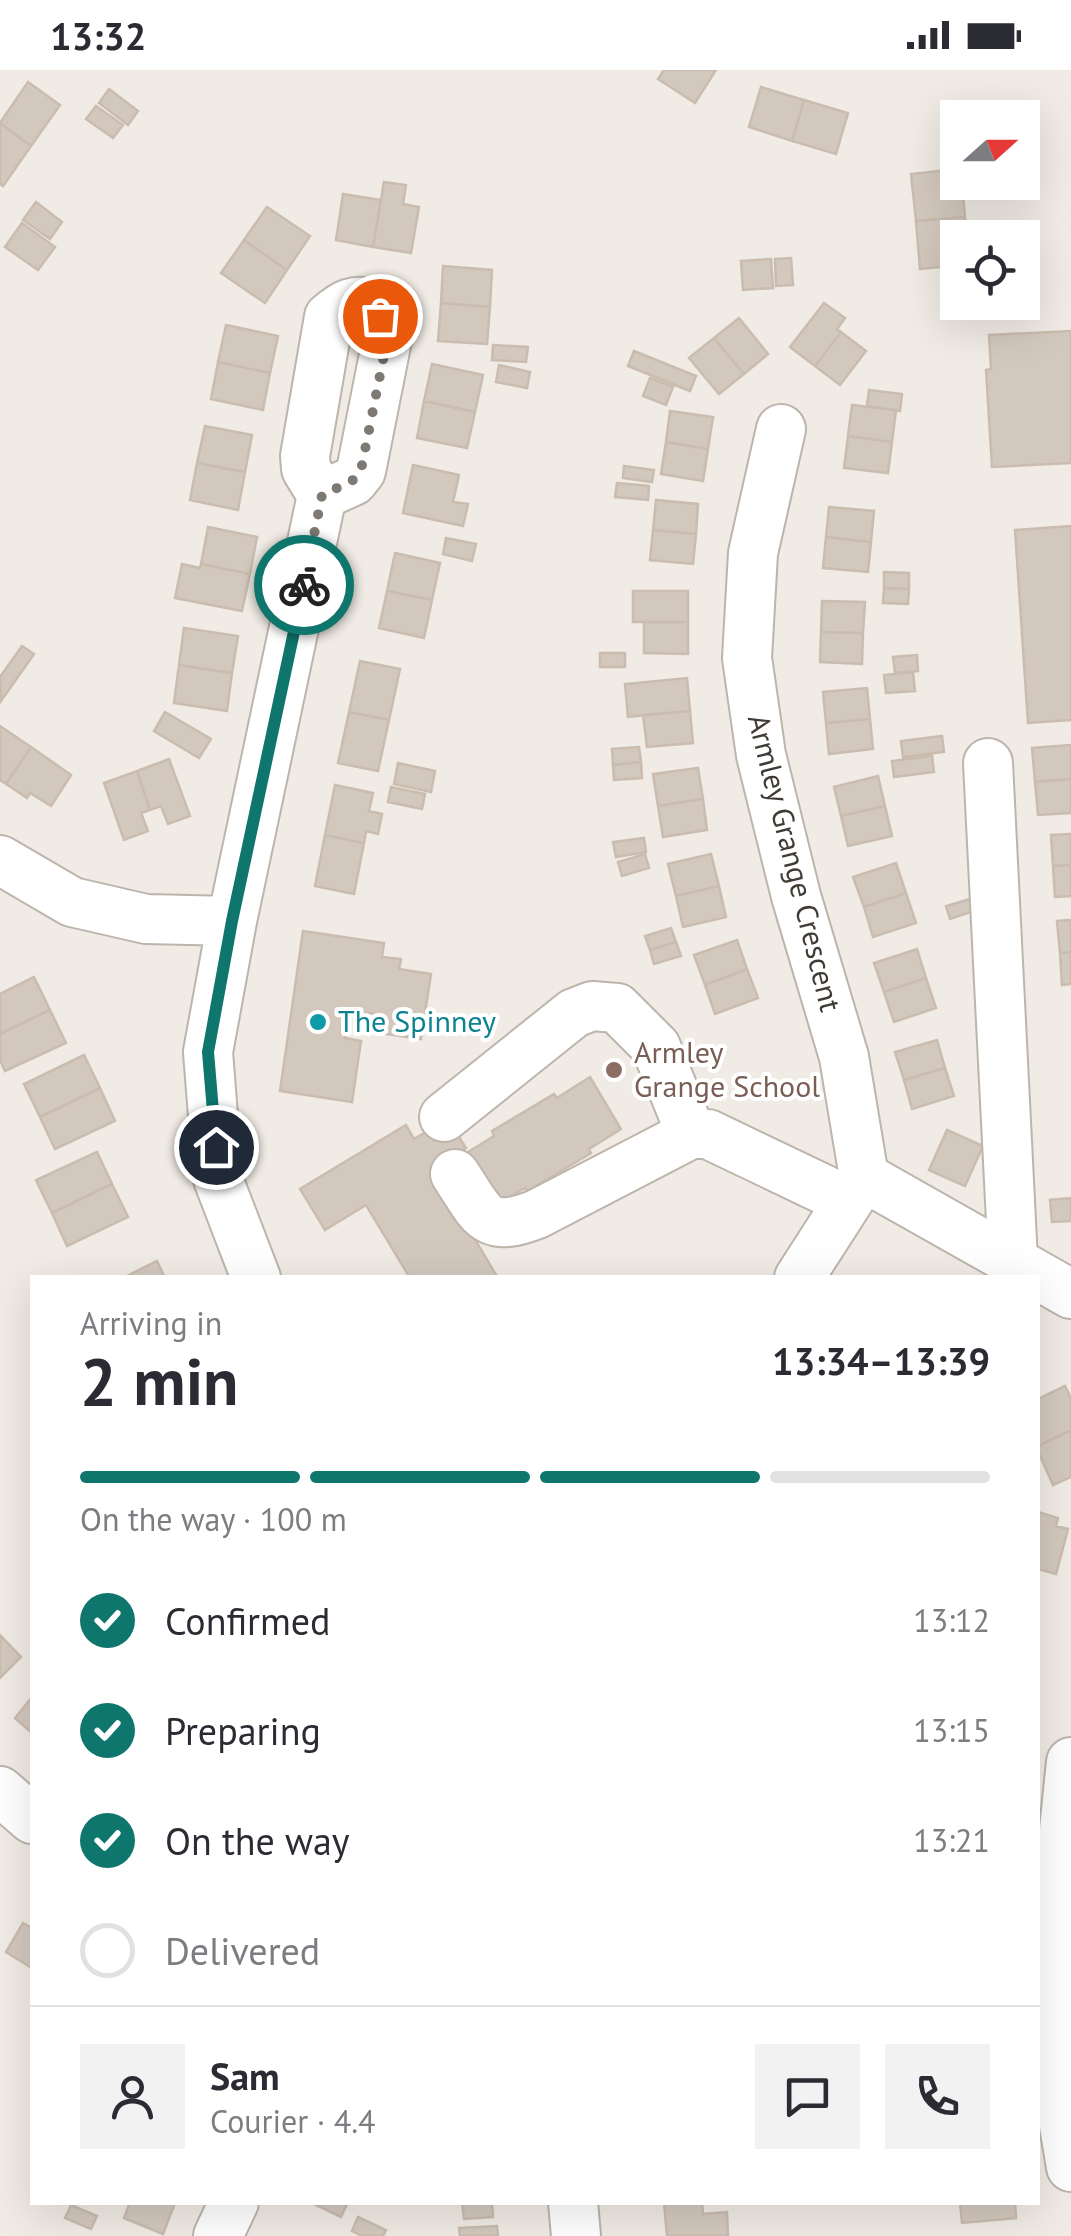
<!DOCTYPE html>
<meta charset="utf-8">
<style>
body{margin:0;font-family:"PT Sans",sans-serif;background:#f2f2f3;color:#2b2b33;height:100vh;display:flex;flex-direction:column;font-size:38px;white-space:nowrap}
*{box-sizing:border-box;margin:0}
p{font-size:32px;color:#7c7c81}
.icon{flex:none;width:55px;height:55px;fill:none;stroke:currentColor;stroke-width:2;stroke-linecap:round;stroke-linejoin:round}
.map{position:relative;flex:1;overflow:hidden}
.sheet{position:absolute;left:30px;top:1205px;width:1010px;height:930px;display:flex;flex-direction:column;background:#fff;border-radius:0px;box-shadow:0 10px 40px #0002}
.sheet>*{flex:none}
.needle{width:65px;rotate:69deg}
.controls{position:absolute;left:940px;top:30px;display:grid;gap:20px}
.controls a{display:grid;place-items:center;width:100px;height:100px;border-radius:0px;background:#fff;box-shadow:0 10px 40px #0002;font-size:50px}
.pin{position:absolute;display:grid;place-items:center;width:85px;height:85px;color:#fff;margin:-42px;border:5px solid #fff;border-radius:50%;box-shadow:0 2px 10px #0007}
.courier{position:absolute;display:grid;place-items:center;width:100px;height:100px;margin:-50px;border:8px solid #0f766e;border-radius:50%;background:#fff;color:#222;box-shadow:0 2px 12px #0007}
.summary em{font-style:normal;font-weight:600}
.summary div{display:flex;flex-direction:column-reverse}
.summary{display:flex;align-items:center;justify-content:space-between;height:170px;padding:0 50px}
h1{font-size:65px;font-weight:600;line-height:75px}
.bar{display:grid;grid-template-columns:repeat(4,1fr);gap:15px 10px;align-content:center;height:120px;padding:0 50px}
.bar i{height:12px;border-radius:8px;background:#e1e1e2}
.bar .selected{background:#0f766e}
.bar p{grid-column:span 4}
.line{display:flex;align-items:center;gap:25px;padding:0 50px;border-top:2px solid #e1e1e2}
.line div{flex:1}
.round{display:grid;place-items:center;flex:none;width:105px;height:105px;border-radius:0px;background:#f2f2f3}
ol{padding:0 50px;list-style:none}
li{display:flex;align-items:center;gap:30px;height:110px}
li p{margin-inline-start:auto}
li .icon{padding:10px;border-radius:50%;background:#0f766e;color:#fff;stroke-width:4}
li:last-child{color:#7c7c81}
li i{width:55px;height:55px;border:5px solid #e1e1e2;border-radius:50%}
.status{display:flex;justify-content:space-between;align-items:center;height:70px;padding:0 50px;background:#fff;direction:ltr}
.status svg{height:28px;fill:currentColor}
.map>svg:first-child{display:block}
.building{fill:#d3c8be;stroke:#cabcaf;stroke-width:2.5}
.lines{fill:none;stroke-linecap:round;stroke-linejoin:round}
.minor-casing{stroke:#bdb5ab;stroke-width:52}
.minor{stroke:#fff;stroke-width:48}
.done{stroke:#7e7972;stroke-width:10;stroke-dasharray:0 18}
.route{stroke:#0f766e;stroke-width:12}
.culture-dot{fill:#0f9aa8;stroke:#fff;stroke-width:4}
.education-dot{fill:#8d6e63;stroke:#fff;stroke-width:4}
.labels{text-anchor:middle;stroke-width:8;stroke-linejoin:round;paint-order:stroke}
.street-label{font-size:30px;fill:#413b35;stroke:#fff}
.culture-label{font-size:30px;fill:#0d838f;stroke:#fff;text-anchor:start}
.education-label{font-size:30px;fill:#785e54;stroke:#fff;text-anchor:start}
</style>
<div class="status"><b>13:32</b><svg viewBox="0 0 49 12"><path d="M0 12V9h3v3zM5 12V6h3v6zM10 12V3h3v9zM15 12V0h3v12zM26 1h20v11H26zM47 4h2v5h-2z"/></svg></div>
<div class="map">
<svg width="1071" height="2166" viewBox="0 0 1071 2166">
<rect width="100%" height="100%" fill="#f0ebe4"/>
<path class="building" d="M664,0H716L695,33L658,9Z
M28,12L60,35L31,76L0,53Z
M761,17L804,30L792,71L749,57Z
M109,19L138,41L128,55L99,33Z
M804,30L848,43L836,84L792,71Z
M96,36L123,55L113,68L86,49Z
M0,53L31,76L3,116L0,114Z
M958,99V112H962L965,147L916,151L911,104Z
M384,112L406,115L403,134L419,137L411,183L373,177Z
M343,124L381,130L373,177L336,170Z
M36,132L62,152L50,169L23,150Z
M267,137L310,166L287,200L244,170Z
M965,147L967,168H958V195L920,199L916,151Z
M22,153L55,177L38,200L5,177Z
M244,170L287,200L265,233L221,203Z
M791,188L793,215L776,216L775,189Z
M771,189L773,218L743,220L741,191Z
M443,196L492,200L490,237L441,233Z
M441,233L490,237L487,274L438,271Z
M824,233L845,248L837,259L841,262L815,296L790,277Z
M739,248L768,284L744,304L714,268Z
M226,255L278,266L270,303L218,292Z
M1071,261V393L992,397L986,300L991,299L989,265Z
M841,262L866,281L840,315L815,296Z
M714,268L744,304L719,324L689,288Z
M493,275L528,277L526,292L492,290Z
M634,281L696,306L690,321L628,296Z
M218,292L270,303L263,340L211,329Z
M432,294L483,305L475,342L424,331Z
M499,295L530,302L527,318L496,312Z
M650,308L673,317L666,335L643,326Z
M869,320L902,324L900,341L867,336Z
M424,331L475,342L467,378L417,368Z
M852,335L896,340L892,372L848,366Z
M670,341L713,347L708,379L666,372Z
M205,356L252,365L245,402L197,393Z
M848,366L892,372L888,403L844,398Z
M666,372L708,379L703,411L661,404Z
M197,393L245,402L238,440L190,430Z
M413,395L459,405L453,432L468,434L463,456L403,443Z
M624,396L654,400L652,412L623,408Z
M617,413L649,416L648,430L615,427Z
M656,430L698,434L696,464L653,460Z
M829,437L874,441L871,472L826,467Z
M1071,456V650L1028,653L1015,460Z
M208,457L257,467L250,504L201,494Z
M653,460L696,464L693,494L650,490Z
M826,467L871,472L868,502L823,498Z
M446,468L476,474L472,491L443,484Z
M395,483L440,493L432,530L387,521Z
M182,494L200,498L201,494L250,504L242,541L175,528Z
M884,502L909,503V519L884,518Z
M884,518L909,519L908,534L883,533Z
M387,521L432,530L424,568L379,558Z
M633,521H688V552H633Z
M822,531L865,532L863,563L821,562Z
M644,552H688V584L644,583Z
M184,558L238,566L232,603L179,595Z
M821,562L863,563L862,594L820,592Z
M22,576L34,584L1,631L0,607Z
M600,583H625V597H600Z
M917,585L918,601L895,603L893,587Z
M360,591L400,599L389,650L349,642Z
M179,595L232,603L227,641L174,633Z
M913,602L915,621L886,623L884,605Z
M687,608L690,641L628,647L625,614Z
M867,618L870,649L826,653L823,622Z
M690,641L693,673L647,677L643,645Z
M165,642L211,669L199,688L154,661Z
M349,642L389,650L378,701L338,693Z
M870,649L873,679L829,684L826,653Z
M0,656L31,677L6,714L0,710Z
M942,666L944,682L903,687L901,671Z
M1071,675V709L1035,712L1032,678Z
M31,677L71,705L51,736L30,723L27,728L6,714Z
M639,677L641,692L613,695L612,679Z
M932,686L934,702L894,707L892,691Z
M169,689L190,746L168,754L161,736L150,740L137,701Z
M641,692L642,708L614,710L613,695Z
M398,693L435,701L431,722L394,714Z
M698,698L703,729L658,736L653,704Z
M137,701L150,740L141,743L148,761L124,770L104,713Z
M878,706L885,736L841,746L834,717Z
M1071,709V743L1038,745L1035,712Z
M335,715L373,723L369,741L382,744L378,764L366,761L364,773L325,765Z
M391,717L425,724L422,739L388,732Z
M703,729L707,760L663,767L658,736Z
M885,736L892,766L848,776L841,746Z
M1071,764V795L1053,796L1051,765Z
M325,765L364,773L354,824L315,816Z
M644,768L646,782L616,787L613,772Z
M645,784L649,798L622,806L618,792Z
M711,784L719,816L676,826L668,794Z
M896,793L906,823L864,837L853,807Z
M1071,795V826L1055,827L1053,796Z
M719,816L726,847L683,857L676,826Z
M906,823L916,853L873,867L864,837Z
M970,829L974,841L950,849L946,836Z
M1071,850V882L1060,883L1057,851Z
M671,858L676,872L650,880L645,866Z
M303,861L384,873L382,887L401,889L399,899L431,904L421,969L373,962L376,944L349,940L345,968L361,971L352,1032L280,1021Z
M737,870L747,899L705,915L694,885Z
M676,872L681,886L654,894L650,880Z
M917,879L926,908L884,922L874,893Z
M1071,882V914L1062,915L1060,883Z
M747,899L758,928L715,944L705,915Z
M34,907L50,940L0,964V924Z
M926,908L936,938L894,952L884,922Z
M50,940L66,973L5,1001L0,990V964Z
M937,970L945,998L904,1010L895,982Z
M84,985L100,1018L40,1047L24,1014Z
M945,998L954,1026L912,1039L904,1010Z
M590,1007L621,1059L589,1079L591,1083L528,1121L525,1118L496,1135L465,1084L494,1066L492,1061L554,1024L557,1028Z
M100,1018L115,1051L55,1079L40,1047Z
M406,1055L414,1069L431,1059L456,1062L466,1078L432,1098L498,1208H410L366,1135L325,1160L300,1119Z
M947,1060L983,1076L965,1116L929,1100Z
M97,1082L112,1114L52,1143L36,1110Z
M112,1114L128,1147L67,1176L52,1143Z
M1071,1128V1151L1052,1152L1050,1130Z
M157,1191L165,1208H123Z
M1065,1316L1071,1328V1360L1038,1376V1329Z
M1071,1360V1407L1053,1415L1038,1381V1376Z
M1038,1442L1058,1448L1056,1456L1068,1459L1056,1504L1038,1499Z
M0,1565L21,1587L0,1608Z
M32,1627V1663L15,1648Z
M23,1853L32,1858V1898L6,1882Z
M130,2132L175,2133L163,2164L124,2148Z
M310,2132H348L341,2147Z
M492,2132L493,2147L464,2149L462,2133Z
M664,2132H702L703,2144L727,2142L728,2166H667Z
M949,2132H1015L1016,2148L962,2153L960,2133Z
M71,2135L97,2146L91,2159L65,2148Z
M358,2147L386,2160L383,2166H362L352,2161Z
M497,2156L498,2166H460L459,2158Z"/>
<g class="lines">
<g class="minor-casing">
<path id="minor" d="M781,359L753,483L747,588L761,685L796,826L844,987L864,1107
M988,693L1013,1191
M0,790L72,832L146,849L232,851L208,982L218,1109L256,1208
M232,851L322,425L306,399L305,386L329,247C344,234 354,228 374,234L380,246L387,270L361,401L353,411L322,425
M444,1047L574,943L592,936L617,938L656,977L691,1064H708L848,1131
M455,1104C482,1144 484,1165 537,1144L691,1064
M799,1208L864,1107L1071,1224
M1071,1692L1058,1818L1053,1990L1071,2097
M0,1721L32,1749
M573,2132L576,2166
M218,2166L234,2132"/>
</g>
<use href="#minor" class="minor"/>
</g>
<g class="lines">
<path class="done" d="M304,515L322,425L352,411L361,400L387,270L380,246"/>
<path class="route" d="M216,1077L208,982L232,851L304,515"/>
</g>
<circle class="culture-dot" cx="318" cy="952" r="10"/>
<circle class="education-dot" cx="614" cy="1000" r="10"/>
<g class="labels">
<g class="street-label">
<text transform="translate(794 793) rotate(76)" y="10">Armley Grange Crescent</text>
</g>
<g class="culture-label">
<text x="338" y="962">The Spinney</text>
</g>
<g class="education-label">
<text x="634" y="993">Armley<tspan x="634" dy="34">Grange School</tspan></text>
</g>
</g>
</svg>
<div class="controls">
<a><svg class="needle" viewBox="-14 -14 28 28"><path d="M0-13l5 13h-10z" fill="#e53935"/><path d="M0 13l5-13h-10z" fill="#7c7c81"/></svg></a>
<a><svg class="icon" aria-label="locate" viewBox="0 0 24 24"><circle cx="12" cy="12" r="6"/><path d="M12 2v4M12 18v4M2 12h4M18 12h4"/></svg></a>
</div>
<div class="pin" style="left:380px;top:246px;background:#ea580c"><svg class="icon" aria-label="bag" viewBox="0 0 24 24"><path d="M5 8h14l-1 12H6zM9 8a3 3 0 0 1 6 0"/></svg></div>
<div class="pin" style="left:216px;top:1077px;background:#1f2937"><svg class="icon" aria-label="home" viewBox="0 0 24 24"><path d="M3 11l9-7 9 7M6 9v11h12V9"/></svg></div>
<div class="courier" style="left:304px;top:515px"><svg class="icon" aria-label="bike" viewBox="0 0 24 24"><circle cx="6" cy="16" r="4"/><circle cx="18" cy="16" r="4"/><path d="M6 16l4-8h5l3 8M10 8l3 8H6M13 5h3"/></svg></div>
<section class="sheet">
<div class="summary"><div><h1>2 min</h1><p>Arriving in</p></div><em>13:34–13:39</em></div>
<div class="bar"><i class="selected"></i><i class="selected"></i><i class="selected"></i><i></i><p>On the way · 100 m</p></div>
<ol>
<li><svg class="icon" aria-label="check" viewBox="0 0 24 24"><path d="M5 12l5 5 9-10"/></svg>Confirmed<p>13:12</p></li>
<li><svg class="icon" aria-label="check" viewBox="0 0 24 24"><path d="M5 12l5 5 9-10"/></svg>Preparing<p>13:15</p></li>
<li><svg class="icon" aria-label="check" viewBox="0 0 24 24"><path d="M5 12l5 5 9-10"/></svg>On the way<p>13:21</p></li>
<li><i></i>Delivered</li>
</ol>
<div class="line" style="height:180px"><a class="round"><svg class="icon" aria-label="person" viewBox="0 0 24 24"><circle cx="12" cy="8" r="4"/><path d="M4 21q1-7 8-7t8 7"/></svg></a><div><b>Sam</b><p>Courier · 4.4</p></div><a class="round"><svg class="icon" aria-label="chat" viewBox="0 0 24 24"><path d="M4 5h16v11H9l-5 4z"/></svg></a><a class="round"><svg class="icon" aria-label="phone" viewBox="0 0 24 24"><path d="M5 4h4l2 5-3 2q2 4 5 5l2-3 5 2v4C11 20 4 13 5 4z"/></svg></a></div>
</section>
</div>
